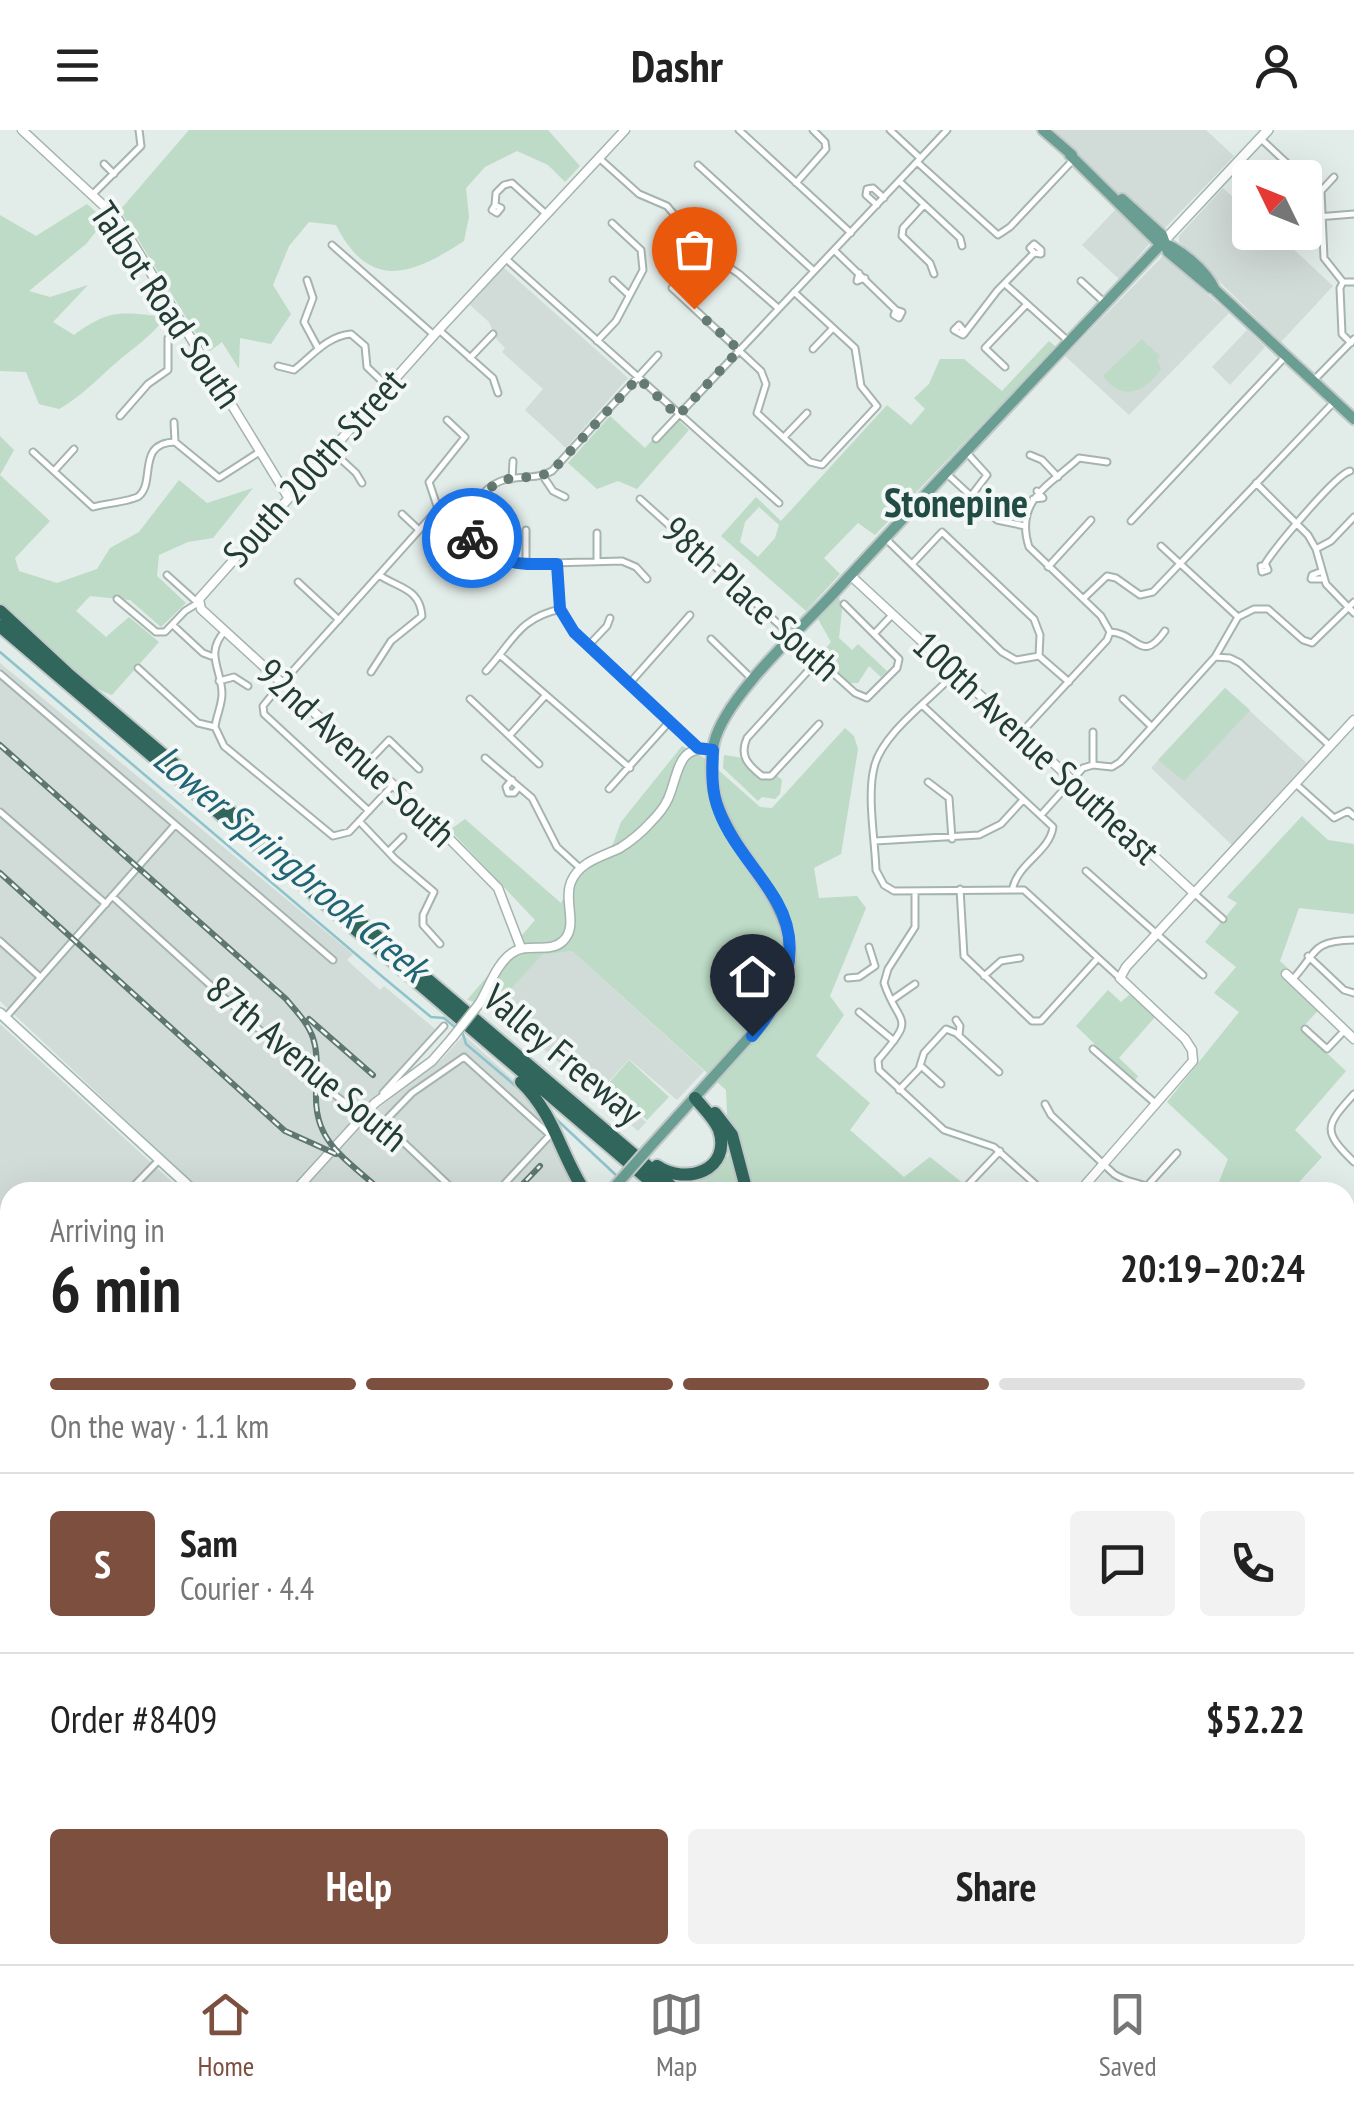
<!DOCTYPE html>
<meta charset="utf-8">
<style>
body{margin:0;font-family:"PT Sans Narrow",sans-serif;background:#f2f2f2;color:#222;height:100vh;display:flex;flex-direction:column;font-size:38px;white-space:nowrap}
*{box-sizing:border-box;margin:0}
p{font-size:32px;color:#767676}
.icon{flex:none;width:55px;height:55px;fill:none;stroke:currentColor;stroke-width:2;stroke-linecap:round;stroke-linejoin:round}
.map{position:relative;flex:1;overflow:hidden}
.side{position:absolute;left:0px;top:1052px;width:1355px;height:782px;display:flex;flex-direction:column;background:#fff;border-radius:30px 30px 0 0;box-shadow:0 10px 40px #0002}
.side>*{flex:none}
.needle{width:65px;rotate:313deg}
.controls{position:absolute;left:1232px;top:30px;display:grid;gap:20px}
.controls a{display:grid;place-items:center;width:90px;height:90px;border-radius:10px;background:#fff;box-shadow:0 10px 40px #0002;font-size:50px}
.pin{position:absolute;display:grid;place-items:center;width:85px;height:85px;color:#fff;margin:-102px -42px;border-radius:50% 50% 50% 0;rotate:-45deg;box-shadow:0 0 10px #0007}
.pin .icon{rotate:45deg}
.courier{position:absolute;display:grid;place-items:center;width:100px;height:100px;margin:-50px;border:8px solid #1a73e8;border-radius:50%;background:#fff;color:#222;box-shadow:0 2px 12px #0007}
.headline em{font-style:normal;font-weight:800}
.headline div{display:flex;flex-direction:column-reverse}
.headline{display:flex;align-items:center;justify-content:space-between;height:170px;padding:0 50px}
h1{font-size:65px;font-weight:800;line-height:75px}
.bar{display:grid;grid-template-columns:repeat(4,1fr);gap:15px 10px;align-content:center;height:120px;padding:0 50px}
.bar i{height:12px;border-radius:8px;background:#e0e0e0}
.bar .current{background:#7c4f3f}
.bar p{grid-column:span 4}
.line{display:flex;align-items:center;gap:25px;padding:0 50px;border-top:2px solid #e0e0e0}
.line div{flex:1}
.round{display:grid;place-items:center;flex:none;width:105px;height:105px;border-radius:10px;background:#f2f2f2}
.primary-button{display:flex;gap:20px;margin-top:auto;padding:20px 50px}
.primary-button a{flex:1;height:115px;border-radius:10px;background:#7c4f3f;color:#fff;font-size:40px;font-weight:800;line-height:115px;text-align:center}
.primary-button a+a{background:#f2f2f2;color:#222}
header{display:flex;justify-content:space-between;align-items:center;height:130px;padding:0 50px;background:#fff;font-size:45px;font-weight:800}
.dock{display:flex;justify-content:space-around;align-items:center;height:140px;border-top:2px solid #e0e0e0;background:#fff;font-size:28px;color:#767676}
.dock a{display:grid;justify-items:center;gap:5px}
.dock .current{color:#7c4f3f}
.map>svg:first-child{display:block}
.built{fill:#d1dbd7}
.green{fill:#bddbc6;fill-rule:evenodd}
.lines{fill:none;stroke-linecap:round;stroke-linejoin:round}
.stream{stroke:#8ec2cd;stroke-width:2.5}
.minor-casing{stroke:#a5b4af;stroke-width:9}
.tertiary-casing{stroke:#a5b4af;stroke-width:11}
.secondary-casing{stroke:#a1b7b0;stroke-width:12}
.primary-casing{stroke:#c1c8c7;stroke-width:14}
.motorway-casing{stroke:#c1c8c7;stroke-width:16}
.minor{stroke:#fff;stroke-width:5}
.tertiary{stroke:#fff;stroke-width:8}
.secondary{stroke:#fff;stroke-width:9}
.primary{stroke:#6a9e92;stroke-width:10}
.motorway{stroke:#31665c;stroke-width:12}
.rail-casing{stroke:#5e7771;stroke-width:6}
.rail{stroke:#f3f8f6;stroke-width:2.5;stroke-dasharray:8;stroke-linecap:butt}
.tertiary-bridge-casing{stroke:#a5b4af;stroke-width:11;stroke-linecap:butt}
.primary-bridge-casing{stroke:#c1c8c7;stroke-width:14;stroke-linecap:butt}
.tertiary-bridge{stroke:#fff;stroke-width:8}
.primary-bridge{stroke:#6a9e92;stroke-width:10}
.done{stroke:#667a74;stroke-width:10;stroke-dasharray:0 18}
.route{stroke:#1a73e8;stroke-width:12}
.labels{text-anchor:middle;stroke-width:8;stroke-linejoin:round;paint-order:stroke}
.street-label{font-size:38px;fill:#233c36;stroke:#f3f8f6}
.neighbourhood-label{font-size:40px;font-weight:bold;fill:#214c43;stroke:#f3f8f6}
.water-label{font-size:40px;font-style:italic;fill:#216474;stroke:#f3f8f6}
</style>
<header><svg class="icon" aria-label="menu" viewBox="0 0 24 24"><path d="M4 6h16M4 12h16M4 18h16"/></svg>Dashr<svg class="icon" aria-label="person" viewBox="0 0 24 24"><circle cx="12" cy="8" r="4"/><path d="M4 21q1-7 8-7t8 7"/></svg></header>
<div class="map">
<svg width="1354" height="1834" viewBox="0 0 1354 1834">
<rect width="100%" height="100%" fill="#e2ece8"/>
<path class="built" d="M1043,0H1206L1234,26L1162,101L1120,71Z
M1223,58L1250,83V102L1271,103L1286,117L1289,115L1333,156L1281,212L1179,112V106Z
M1116,79L1150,113L1119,149L1082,115Z
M1163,126L1229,183L1129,285L1065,226Z
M503,137L628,248L566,318L525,280L543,259L502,222L505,218L497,210L489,192L470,175Z
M1247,200L1265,217L1230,255L1212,237Z
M0,533L353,824L347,830L380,860L384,856L435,899L291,1062H202L0,871Z
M1225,558L1310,636L1234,717L1151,638Z
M572,821L704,941L677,970L629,929L605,956L646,992L638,1001L495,877L542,825Z
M0,894L183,1062H10V1375L0,1365Z
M464,905L536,971L580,1062H301L376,980L441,930Z
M0,1466L10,1474V1695L0,1703Z
M0,1758L10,1768V1825H73L83,1834H0Z
M152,1825H312L322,1834H154Z
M326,1825H542L554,1834H335Z
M587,1825H725L719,1834H599Z
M743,1825H862L854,1834H734Z
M1187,1825H1308L1318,1834H1179Z"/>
<path class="green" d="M189,0H548L580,36L565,52L548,35L517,21L485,37L466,58L469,87L464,111C412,145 370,162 336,95L309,92L289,116L273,155L291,184L271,214L240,208L239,239L222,212L210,221L205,218L120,80Z
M87,74L105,90L86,114L29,161L50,167L88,155L53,192L74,205C110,178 122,182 166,187C147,210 138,214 117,232C97,249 82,266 59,279L39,274L26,242L0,241V85L36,106Z
M1142,209L1147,214L1145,218L1148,215L1154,220L1151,224L1155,221L1160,226L1157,230L1161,239C1144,263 1122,272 1103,246Z
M1049,211L1056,217L875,405L858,393L824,428L840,444L806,481L721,406L756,367L781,391L887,275L911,295L925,279L914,268L929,254L940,229H964L1002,261ZM759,377L779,395L775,408L758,427L740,412L745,392Z
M610,286L645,318L674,286L689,300L637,359L618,351L597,359L568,333Z
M0,306L14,320L0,345L50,391L15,428L19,441L57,453L97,439L110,418L139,402L179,350L207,373L253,358L213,408L188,412L159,425L157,446L186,473L161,497L130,470L90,466L76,481L106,507L129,487L159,512L112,565C78,554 27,498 0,472Z
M839,467L842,480L839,508L852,520L858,514L887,541L881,547L869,536L858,553H850L820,525L831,512L818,489Z
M1225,558L1250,580L1184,651L1158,630Z
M845,598L854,606L858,619L841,724L814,738L819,768L857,766L866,778L830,866L844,885L816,926L870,973L850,1000L904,1047L930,1027L974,1062H692L688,1060L729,1025L726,960L572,821L542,825L495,877L467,870L535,790L450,700L465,689L561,773L580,738L610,722L621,692L682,616L706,629L760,677L772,678Z
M724,625L743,628L748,637L765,650L776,645L782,650L780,664L775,669L762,667L758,671L723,638Z
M1302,686L1328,710L1354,714V784L1299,778L1280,831L1325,873L1301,899L1346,941L1295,1000L1322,1027L1290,1062H1215L1228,1029L1167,972L1239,882L1214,863L1236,837L1205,812L1237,773L1227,767Z
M1108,860L1121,872L1130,864L1155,887L1119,928L1138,946L1134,952L1076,896Z
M629,930L669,967L647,990L608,954Z"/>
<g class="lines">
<path class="stream" d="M0,522L384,848L431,887L444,888L463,904L466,914L518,958
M555,988L618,1047
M625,1051L640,1062
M0,1532L10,1542
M142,1825L147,1830L144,1834
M1228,1825L1238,1834"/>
<g class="minor-casing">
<path id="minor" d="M739,0L851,103
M890,0L920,28
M1260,8L1290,36
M599,28L639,64L667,76L704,120L739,144L778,178
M1241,29L1261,48
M917,32L998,105L1010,97L1073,30
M104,34L114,44
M698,35L814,141
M1334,47L1321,61L1324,128L1343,152L1340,158L1342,204L1351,213
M899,51L960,108L962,116
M796,53L826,19L825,12L813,0
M94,63L141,16L139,0
M495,75L496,63L504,55L512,53L545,83
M495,75L501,78L497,83L492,80Z
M877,75L866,65L867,59L873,58L884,68
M924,75L903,98L902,106L930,133L934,144
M1305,88L1354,84
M332,115L434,205
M834,120L896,180
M505,128L779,373
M859,143L857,151L865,148
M307,150L313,168L304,192L318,218
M613,150L629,165
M1081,151L1105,173
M1343,152H1354
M1005,154L1067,210
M672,158L761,241L766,254L757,283L810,332L822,335L877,276L861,256L855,218L794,162
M896,180L902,182L899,188L894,185Z
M959,195L964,201L963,205L954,200Z
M439,200L493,248L498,263
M964,204L997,161L1034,123L1041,124V120L1034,114L1030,118L1034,123
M597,211L616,191L643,140L641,120L612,93
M813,219L833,198
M470,228L493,204
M278,236L294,240C312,226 327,206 351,204L365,216L367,237L388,257
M1005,237L985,218L1027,174
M1314,250L1354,209
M120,286L148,254L168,240V208L181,192
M784,307L807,283
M656,309L947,0
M175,312L219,348L261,321
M331,320L356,343L362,353
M33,322L93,377C103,374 133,371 139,366C156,351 136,313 175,312L174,292
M967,323L987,345L971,366
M1030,325L1042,330L1058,347
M1107,332L1079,328C1050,355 1014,370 1029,417L1101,486L1110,502
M54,341L74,319
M946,343L997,390L1025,396
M543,346L553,361L565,367
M512,349L513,331
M1256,353L1308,405L1316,419L1326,454L1354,483
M640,369L855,563L867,568L897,538L899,529L844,474
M1033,369L1043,368L1037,361
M438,379L488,423L501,431L517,434L622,431L636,437L647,449
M438,379L429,352L465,307L447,290
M402,384L418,399
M1131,391L1284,228
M457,394C470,379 485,355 504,350C521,345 536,350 552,341L658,225
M887,410L1002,522L1016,530L1039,526L1069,552
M1161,416L1238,487
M1316,419L1331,411L1354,387
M597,430V403
M557,433L561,479L574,502L698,618
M913,433L942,402L1034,489L1040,505L1039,526
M526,434V400
M1265,434C1274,419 1336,344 1350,341
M1266,435L1268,440L1262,442L1261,436Z
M1048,437L1091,390
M1320,442L1312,445L1311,449H1324
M298,452L339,490
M117,469L156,502H165L185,481L198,473L167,445
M1083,469L1107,446L1116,448L1140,465L1153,462L1335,271
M175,497L203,523L211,526
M1110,502C1138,503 1141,535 1165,501
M874,504L892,485
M711,509L752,549
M588,516L607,496L610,488
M500,525L630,638
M1215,527L1230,528L1240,533L1329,615
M818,530L747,608C739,626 748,635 762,646H771L819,594
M138,538L198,593L215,597
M486,541C513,512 518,488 561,479
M371,542L391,511L422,486C420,458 398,458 379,445
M0,544L333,830
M954,544C931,569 881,604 874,638C867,666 875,710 876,740L884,755L894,761L1024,760L1120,848
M219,551L234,547L248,556
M282,553L438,379
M629,554L690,485
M276,560L263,576L264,584L369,681
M470,569L539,634
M1123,569L1152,597
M922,575L1053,697C1050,721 1019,733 1013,757
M215,597L224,616L333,706L349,702L393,655
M215,597C216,587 222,575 222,564C222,539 204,524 225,501
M1020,604L1107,510L1110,502
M509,606L545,566
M485,628L532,668L557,717L580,738
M368,632L389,610L419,639
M1093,634V602
M512,650L506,657L508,663H514L519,657
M928,652L949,668L952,709
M1297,655L1334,688L1348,681L1354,686
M609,659L670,591
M0,682L106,774
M1041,685L1083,638L1093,635L1112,637L1120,632L1215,527L1238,487L1254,479H1268L1303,510L1312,513L1354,472
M359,691L395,729L434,762L423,785V795L440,814
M875,711L979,705L1001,694L1023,670
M389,721L403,707
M1086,741L1203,845
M960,759L964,826L1032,891H1041L1098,828
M915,761V797L888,839L884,853C899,898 918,884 878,930L879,940L944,1000L994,1017L1044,1062
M1195,764L1223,789
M112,766L316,951L359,983L383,993L456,1062
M0,811L40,847
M869,817L875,836
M1308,826L1344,860L1354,863
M984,846L1001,831L1020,828
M848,848L859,847L875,836
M1292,850C1318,822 1310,811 1354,810
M892,870L915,854
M859,882L894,911
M5,888L174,696
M956,890L960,896L959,905
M1305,899L1327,919L1345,900
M1093,919L1155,973
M921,936L941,954
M899,960L919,939L924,923L946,899L956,903L999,942
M383,963L444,896
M1354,964C1325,996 1322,1001 1354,1032
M1045,974L1051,985L1114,1044C1128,1054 1143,1051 1155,1062
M383,993L412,963L464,927L550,1005L497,1062
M304,1052L315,1062
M1148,1055L1177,1023
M964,1059L1000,1021
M128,1062L159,1030
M1345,1113L1354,1103
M0,1208L10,1217
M1345,1289L1354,1285
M0,1371L10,1360
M1345,1378L1354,1386
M1350,1438L1354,1434
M0,1460L10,1467
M1345,1555L1354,1554
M1345,1604L1354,1610
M1345,1658L1354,1655
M1129,1825L1138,1834
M1312,1825L1322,1834
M727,1834L735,1825
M859,1834L868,1825"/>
</g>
<g class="tertiary-casing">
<path id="tertiary" d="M22,0L118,89L288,367
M850,445L1193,762
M521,818L498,758L424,683L201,479L199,469L434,205L625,0
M1286,844L1354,909
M479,874C489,858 496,834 512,823C527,812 550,824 563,811C579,796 563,771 571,752C580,731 602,727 620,718C631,711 641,703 650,693C657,686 664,678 668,669C679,644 677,612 713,621
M294,1062L375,973L432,931L452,908
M1079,1062L1193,931L1192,920L1185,909L1120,848L1126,837L1354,590
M319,1825L329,1834
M1172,1834L1180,1825"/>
</g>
<g class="secondary-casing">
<path id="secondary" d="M1163,112L1268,0
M0,883L195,1062
M912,1825L917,1834"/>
</g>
<g class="primary-casing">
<path id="primary" d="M1043,0L1072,25
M1070,25L1157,111C1178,116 1206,140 1215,160L1354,289
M1122,69L1162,105L1168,122L1211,158
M648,1019L769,885C845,774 689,722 714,613C724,569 798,501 831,466C941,347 1052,230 1163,112
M0,1720L10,1710"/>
</g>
<g class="motorway-casing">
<path id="motorway" d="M0,481L67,543L678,1062
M0,496L663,1062
M521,952C555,985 560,1024 585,1062
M715,983L732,1005L747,1062
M657,1036C686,1056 732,1040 719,1000C714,988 703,978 695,968
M1047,1825V1834
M1059,1825V1834
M1073,1825L1075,1834
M1012,1834L1021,1825"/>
</g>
<use href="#minor" class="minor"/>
<use href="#tertiary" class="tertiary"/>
<use href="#secondary" class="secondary"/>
<use href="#primary" class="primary"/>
<use href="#motorway" class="motorway"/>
<g class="rail-casing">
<path id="rail" d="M0,615L286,869C296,881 308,893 313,908C323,938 308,970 323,1001C334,1025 364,1044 382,1062
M0,743L285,1001L336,1024
M309,889L373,945
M515,1062L540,1036
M0,1410L10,1417
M0,1708L10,1717
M129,1825L138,1834
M567,1825L580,1834"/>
</g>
<use href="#rail" class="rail"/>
<g class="tertiary-bridge-casing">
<path id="tertiary-bridge" d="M452,908L479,874"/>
</g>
<g class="primary-bridge-casing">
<path id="primary-bridge" d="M610,1062L648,1019"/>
</g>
<use href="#tertiary-bridge" class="tertiary-bridge"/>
<use href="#primary-bridge" class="primary-bridge"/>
</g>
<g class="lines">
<path class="done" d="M472,408L457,394C470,379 485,356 505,350C521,345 536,350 552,341L638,248L678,286L739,220L694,179"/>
<path class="route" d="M472,408C503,437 516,434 557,434L560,479L574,502L698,618L713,620C712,641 711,662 719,681C732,715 759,741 777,772C804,819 784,869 752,906"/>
</g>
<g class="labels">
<g class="street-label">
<text transform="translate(166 175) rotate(56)" y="13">Talbot Road South</text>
<text transform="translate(314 338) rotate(-48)" y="13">South 200th Street</text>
<text transform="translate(751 469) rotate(42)" y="13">98th Place South</text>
<text transform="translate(1036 618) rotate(43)" y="13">100th Avenue Southeast</text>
<text transform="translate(356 623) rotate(43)" y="13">92nd Avenue South</text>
<text transform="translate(563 925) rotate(40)" y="13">Valley Freeway</text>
<text transform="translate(307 934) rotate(40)" y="13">87th Avenue South</text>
</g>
<g class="neighbourhood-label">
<text x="956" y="387">Stonepine</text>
</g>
<g class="water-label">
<text transform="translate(291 733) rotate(40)" y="14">Lower Springbrook Creek</text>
</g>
</g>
</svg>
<div class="controls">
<a><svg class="needle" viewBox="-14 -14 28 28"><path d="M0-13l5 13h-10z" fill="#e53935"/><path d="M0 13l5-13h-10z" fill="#767676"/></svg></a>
</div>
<div class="pin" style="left:694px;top:179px;background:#ea580c"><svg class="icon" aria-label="bag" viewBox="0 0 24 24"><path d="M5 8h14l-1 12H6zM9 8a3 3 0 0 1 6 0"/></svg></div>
<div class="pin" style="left:752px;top:906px;background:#1f2937"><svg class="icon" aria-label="home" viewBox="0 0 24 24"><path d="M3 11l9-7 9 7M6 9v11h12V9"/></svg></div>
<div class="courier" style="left:472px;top:408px"><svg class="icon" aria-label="bike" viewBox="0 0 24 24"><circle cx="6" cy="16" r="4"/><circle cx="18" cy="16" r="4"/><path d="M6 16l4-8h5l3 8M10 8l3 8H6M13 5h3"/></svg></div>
<section class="side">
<div class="headline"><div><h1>6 min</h1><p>Arriving in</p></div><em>20:19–20:24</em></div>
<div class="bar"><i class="current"></i><i class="current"></i><i class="current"></i><i></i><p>On the way · 1.1 km</p></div>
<div class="line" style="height:180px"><b class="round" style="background:#7c4f3f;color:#fff">S</b><div><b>Sam</b><p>Courier · 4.4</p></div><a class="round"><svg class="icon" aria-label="chat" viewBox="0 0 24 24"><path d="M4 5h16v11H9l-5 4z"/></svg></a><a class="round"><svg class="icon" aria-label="phone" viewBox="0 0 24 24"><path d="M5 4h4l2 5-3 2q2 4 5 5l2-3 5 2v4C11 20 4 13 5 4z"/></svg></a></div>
<div class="line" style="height:130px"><div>Order #8409</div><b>$52.22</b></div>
<div class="primary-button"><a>Help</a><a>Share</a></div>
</section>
</div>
<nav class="dock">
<a class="current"><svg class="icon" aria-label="home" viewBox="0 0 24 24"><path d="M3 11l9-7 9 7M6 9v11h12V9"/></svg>Home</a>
<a><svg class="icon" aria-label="map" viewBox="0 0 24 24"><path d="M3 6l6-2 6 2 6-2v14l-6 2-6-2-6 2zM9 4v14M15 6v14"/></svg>Map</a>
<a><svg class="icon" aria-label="saved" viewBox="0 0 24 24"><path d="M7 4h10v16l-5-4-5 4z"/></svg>Saved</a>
</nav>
